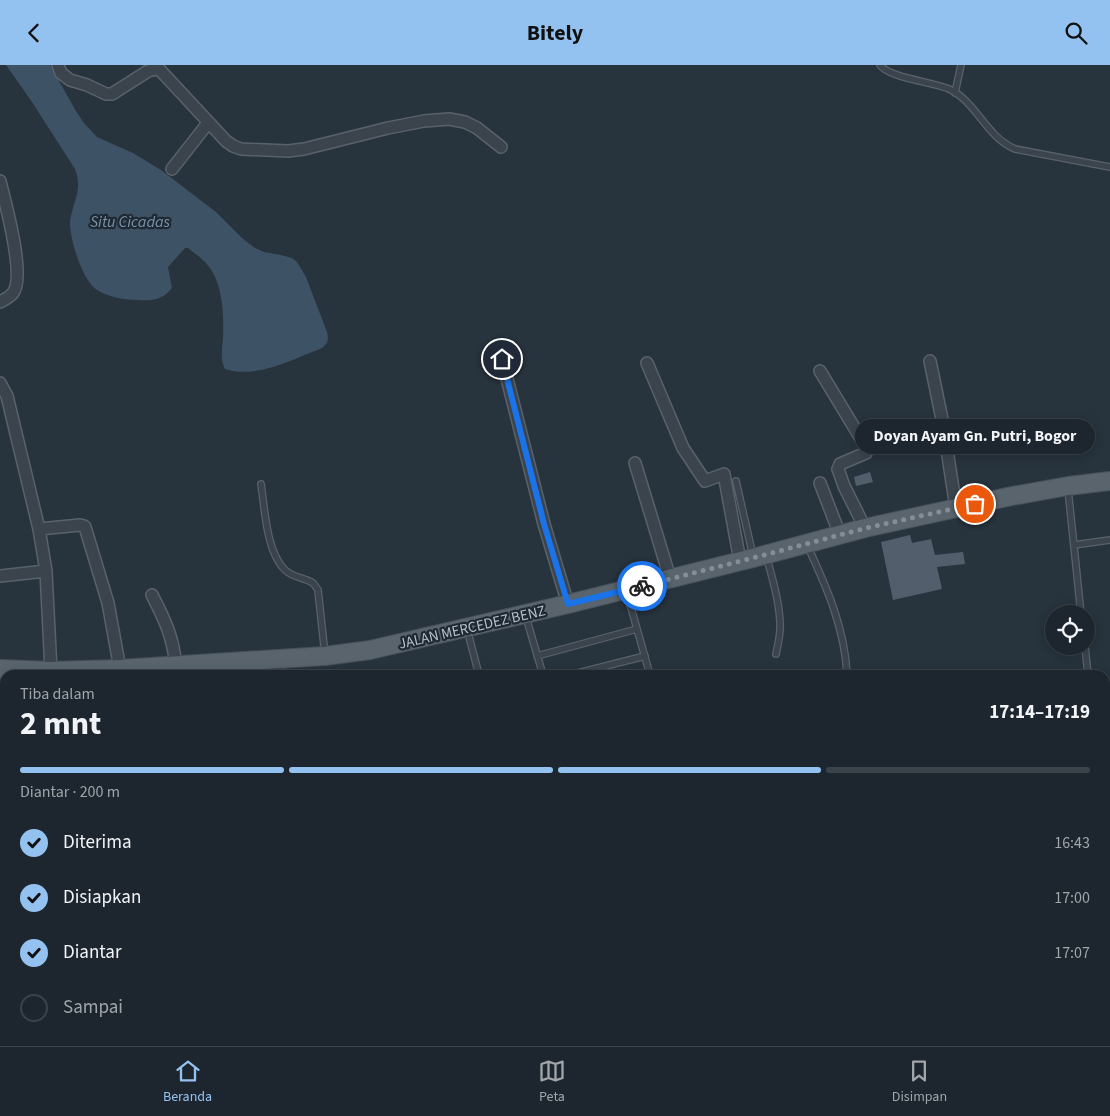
<!DOCTYPE html>
<html lang="id">
<meta charset="utf-8">
<style>
body{margin:0;font-family:"Source Sans 3",sans-serif;background:#2a323a;color:#f1f3f6;height:100vh;display:flex;flex-direction:column;font-size:19px;white-space:nowrap}
*{box-sizing:border-box;margin:0}
p{font-size:16px;color:#a0a5aa}
.icon{flex:none;width:28px;height:28px;fill:none;stroke:currentColor;stroke-width:2;stroke-linecap:round;stroke-linejoin:round}
.map{position:relative;flex:1;overflow:hidden}
.side{position:absolute;left:0px;top:605px;width:1110px;height:376px;display:flex;flex-direction:column;background:#1d262e;border-radius:15px 15px 0 0;box-shadow:0 2px 12px #0003,0 0 0 1px #3b434a}
.side>*{flex:none}
.controls{position:absolute;left:1045px;top:540px;display:grid;gap:10px}
.controls a{display:grid;place-items:center;width:50px;height:50px;border-radius:50%;background:#1d262e;box-shadow:0 2px 12px #0003,0 0 0 1px #3b434a;font-size:25px}
.pin{position:absolute;display:grid;place-items:center;width:42px;height:42px;color:#fff;margin:-21px;border:2px solid #fff;border-radius:50%;box-shadow:0 1px 5px #0007}
.courier{position:absolute;display:grid;place-items:center;width:50px;height:50px;margin:-25px;border:4px solid #1a73e8;border-radius:50%;background:#fff;color:#222;box-shadow:0 1px 6px #0007}
.bubble{position:absolute;height:35px;border-radius:18px;background:#1d262e;box-shadow:0 2px 12px #0003,0 0 0 1px #3b434a;font-size:16px;font-weight:700;line-height:35px;text-align:center}
.overview em{font-style:normal;font-weight:700}
.overview div{display:flex;flex-direction:column-reverse}
.overview{display:flex;align-items:center;justify-content:space-between;height:85px;padding:0 20px}
h1{font-size:32px;font-weight:700;line-height:38px}
.bar{display:grid;grid-template-columns:repeat(4,1fr);gap:8px 5px;align-content:center;height:60px;padding:0 20px}
.bar i{height:6px;border-radius:4px;background:#3b434a}
.bar .selected{background:#94c2f0}
.bar p{grid-column:span 4}
ol{padding:0 20px;list-style:none}
li{display:flex;align-items:center;gap:15px;height:55px}
li p{margin-inline-start:auto}
li .icon{padding:5px;border-radius:50%;background:#94c2f0;color:#111;stroke-width:4}
li:last-child{color:#a0a5aa}
li i{width:28px;height:28px;border:2px solid #3b434a;border-radius:50%}
header{display:flex;justify-content:space-between;align-items:center;height:65px;padding:0 20px;background:#94c2f0;color:#111;font-size:22px;font-weight:700}
.tabs{display:flex;justify-content:space-around;align-items:center;height:70px;border-top:1px solid #3b434a;background:#1d262e;font-size:14px;color:#a0a5aa}
.tabs a{display:grid;justify-items:center;gap:2px}
.tabs .selected{color:#94c2f0}
.map>svg:first-child{display:block}
.water{fill:#3e5265}
.building{fill:#525e6b}
.lines{fill:none;stroke-linecap:round;stroke-linejoin:round}
.lane-casing{stroke:#59626b;stroke-width:8}
.street-casing{stroke:#59626b;stroke-width:14}
.primary-casing{stroke:#47505a;stroke-width:20}
.lane{stroke:#3b444d;stroke-width:5.5}
.street{stroke:#3b444d;stroke-width:11}
.primary{stroke:#59646d;stroke-width:18}
.done{stroke:#858e97;stroke-width:5;stroke-dasharray:0 9}
.route{stroke:#1a73e8;stroke-width:6}
.labels{text-anchor:middle;stroke-width:4.5;stroke-linejoin:round;paint-order:stroke}
.street-label{font-size:15px;fill:#b7bfc8;stroke:#1f2933}
.water-label{font-size:16px;font-style:italic;fill:#7a93a9;stroke:#1f2933}
</style>
<header><svg class="icon" aria-label="back" viewBox="0 0 24 24"><path d="M15 5l-7 7 7 7"/></svg>Bitely<svg class="icon" aria-label="search" viewBox="0 0 24 24"><circle cx="10" cy="10" r="6"/><path d="M15 15l6 6"/></svg></header>
<div class="map">
<svg width="1110" height="981" viewBox="0 0 1110 981">
<rect width="100%" height="100%" fill="#27333d"/>
<path class="water" d="M6,0H50L76,46L84,58L97,72L133,88L161,105L216,147L242,173L255,183L264,187L281,190L292,193L297,197L306,212L327,267C329,275 328,279 320,284C290,295 257,314 225,304C220,295 222,284 223,273C224,254 223,225 213,208C208,198 197,190 188,183H185L168,202L172,223C163,235 152,236 138,235C125,235 108,232 97,225C83,217 69,173 70,156C73,136 83,125 75,104L32,37Z"/>
<path class="building" d="M870,407L873,417L856,421L854,412Z
M910,470L912,478L931,474L935,490L963,487L965,499L937,502L942,524L893,535L881,477Z"/>
<g class="lines">
<g class="lane-casing">
<path id="lane" d="M880,0C889,13 933,17 949,24C977,37 985,71 1015,84L1110,102
M955,28L961,0
M736,416L753,491
M261,419C265,445 266,486 285,505C293,513 304,512 313,518C315,520 316,522 318,525L325,590
M1068,424L1081,549
M1074,480L1110,475
M808,482C827,523 845,564 847,610
M766,490C772,512 779,535 780,557C781,568 778,579 776,589
M626,525L650,610
M526,552L543,610
M467,564L479,610
M1085,581L1088,610
M537,591L637,564
M570,610L645,591
M1105,778H1110
M748,976V977"/>
</g>
<g class="street-casing">
<path id="street" d="M58,0L61,8L70,15L87,20L106,29H112L148,6L157,4L160,5L226,76L233,81L241,84L288,86L304,84L388,63L424,56L449,54L465,57L477,63L501,82
M172,104L208,58
M0,116C5,137 26,211 13,228C10,232 4,235 0,237
M502,294L544,459L568,539
M930,296L943,359L956,443
M647,298L683,383L705,416L724,409L740,496
M820,306L866,382L867,385L866,388L840,399L838,404L844,421L865,463
M0,318L7,331L39,464L46,506L51,606
M635,398L670,513
M820,418L840,470
M39,464L80,460L84,461L85,462L108,538L120,604
M0,511L46,506
M152,530C165,555 173,572 176,601
M277,595L279,610
M0,899L5,900
M293,976L294,981
M393,976V981
M548,976L580,981
M649,976V981
M493,981L495,976"/>
</g>
<g class="primary-casing">
<path id="primary" d="M0,604L51,606L120,604L325,591L370,585L568,539L753,493L865,463L1012,431L1068,421L1110,416"/>
</g>
<use href="#lane" class="lane"/>
<use href="#street" class="street"/>
<use href="#primary" class="primary"/>
</g>
<g class="lines">
<path class="done" d="M642,521L753,493L866,463L975,439"/>
<path class="route" d="M502,294L544,459L568,539L642,521"/>
</g>
<g class="labels">
<g class="street-label">
<text transform="translate(472 562) rotate(-13)" y="5">JALAN MERCEDEZ BENZ</text>
</g>
<g class="water-label">
<text x="130" y="162">Situ Cicadas</text>
</g>
</g>
</svg>
<div class="controls">
<a><svg class="icon" aria-label="locate" viewBox="0 0 24 24"><circle cx="12" cy="12" r="6"/><path d="M12 2v4M12 18v4M2 12h4M18 12h4"/></svg></a>
</div>
<div class="pin" style="left:975px;top:439px;background:#ea580c"><svg class="icon" aria-label="bag" viewBox="0 0 24 24"><path d="M5 8h14l-1 12H6zM9 8a3 3 0 0 1 6 0"/></svg></div>
<div class="pin" style="left:502px;top:294px;background:#1f2937"><svg class="icon" aria-label="home" viewBox="0 0 24 24"><path d="M3 11l9-7 9 7M6 9v11h12V9"/></svg></div>
<div class="courier" style="left:642px;top:521px"><svg class="icon" aria-label="bike" viewBox="0 0 24 24"><circle cx="6" cy="16" r="4"/><circle cx="18" cy="16" r="4"/><path d="M6 16l4-8h5l3 8M10 8l3 8H6M13 5h3"/></svg></div>
<div class="bubble" style="left:855px;top:354px;width:240px">Doyan Ayam Gn. Putri, Bogor</div>
<section class="side">
<div class="overview"><div><h1>2 mnt</h1><p>Tiba dalam</p></div><em>17:14–17:19</em></div>
<div class="bar"><i class="selected"></i><i class="selected"></i><i class="selected"></i><i></i><p>Diantar · 200 m</p></div>
<ol>
<li><svg class="icon" aria-label="check" viewBox="0 0 24 24"><path d="M5 12l5 5 9-10"/></svg>Diterima<p>16:43</p></li>
<li><svg class="icon" aria-label="check" viewBox="0 0 24 24"><path d="M5 12l5 5 9-10"/></svg>Disiapkan<p>17:00</p></li>
<li><svg class="icon" aria-label="check" viewBox="0 0 24 24"><path d="M5 12l5 5 9-10"/></svg>Diantar<p>17:07</p></li>
<li><i></i>Sampai</li>
</ol>
</section>
</div>
<nav class="tabs">
<a class="selected"><svg class="icon" aria-label="home" viewBox="0 0 24 24"><path d="M3 11l9-7 9 7M6 9v11h12V9"/></svg>Beranda</a>
<a><svg class="icon" aria-label="map" viewBox="0 0 24 24"><path d="M3 6l6-2 6 2 6-2v14l-6 2-6-2-6 2zM9 4v14M15 6v14"/></svg>Peta</a>
<a><svg class="icon" aria-label="saved" viewBox="0 0 24 24"><path d="M7 4h10v16l-5-4-5 4z"/></svg>Disimpan</a>
</nav>
